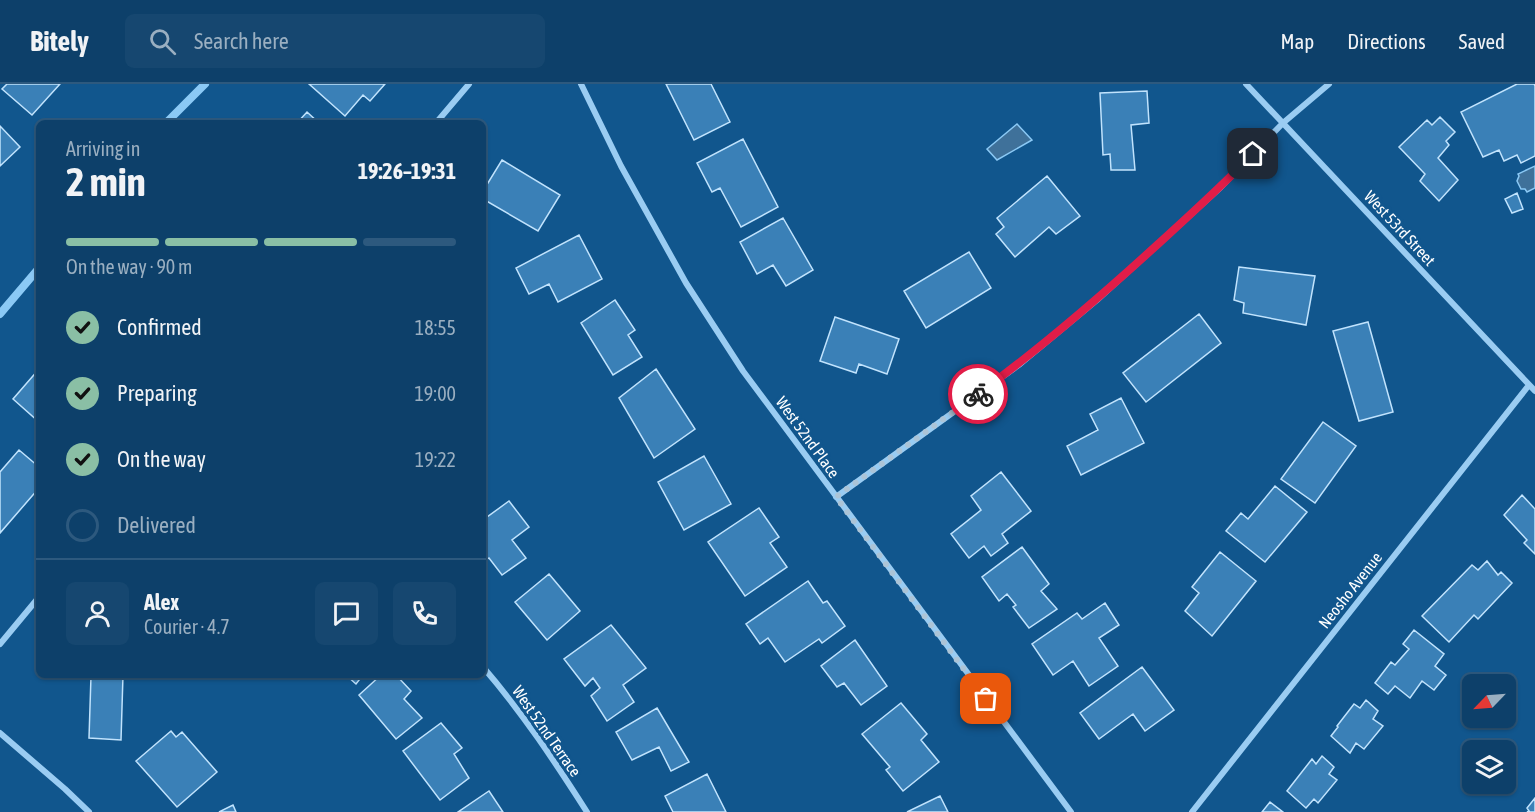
<!DOCTYPE html>
<meta charset="utf-8">
<style>
body{margin:0;font-family:"Asap Condensed",sans-serif;background:#164770;color:#f1f3f6;height:100vh;display:flex;flex-direction:column;font-size:22px;white-space:nowrap}
*{box-sizing:border-box;margin:0}
p{font-size:20px;color:#9aafc1}
.icon{flex:none;width:33px;height:33px;fill:none;stroke:currentColor;stroke-width:2;stroke-linecap:round;stroke-linejoin:round}
.map{position:relative;flex:1;overflow:hidden}
.details{position:absolute;left:36px;top:36px;width:450px;height:558px;display:flex;flex-direction:column;background:#0d406a;border-radius:9px;box-shadow:0 2px 4px #0004,0 0 0 2px #2d597e}
.details>*{flex:none}
.needle{width:39px;rotate:245deg}
.fabs{position:absolute;left:1462px;top:590px;display:grid;gap:12px}
.fabs a{display:grid;place-items:center;width:54px;height:54px;border-radius:9px;background:#0d406a;box-shadow:0 2px 4px #0004,0 0 0 2px #2d597e;font-size:30px}
.pin{position:absolute;display:grid;place-items:center;width:51px;height:51px;color:#fff;margin:-26px;border-radius:12px;box-shadow:0 3px 9px #0006}
.courier{position:absolute;display:grid;place-items:center;width:60px;height:60px;margin:-30px;border:4px solid #e11d48;border-radius:50%;background:#fff;color:#222;box-shadow:0 2px 8px #0007}
.overview em{font-style:normal;font-weight:700}
.overview div{display:flex;flex-direction:column-reverse}
.overview{display:flex;align-items:center;justify-content:space-between;height:102px;padding:0 30px}
h1{font-size:39px;font-weight:700;line-height:45px}
.bar{display:grid;grid-template-columns:repeat(4,1fr);gap:9px 6px;align-content:center;height:72px;padding:0 30px}
.bar i{height:8px;border-radius:4px;background:#2d597e}
.bar .active{background:#8abfa5}
.bar p{grid-column:span 4}
.line{display:flex;align-items:center;gap:15px;padding:0 30px;border-top:2px solid #2d597e}
.line div{flex:1}
.round{display:grid;place-items:center;flex:none;width:63px;height:63px;border-radius:9px;background:#164770}
ol{padding:0 30px;list-style:none}
li{display:flex;align-items:center;gap:18px;height:66px}
li p{margin-inline-start:auto}
li .icon{padding:6px;border-radius:50%;background:#8abfa5;color:#111;stroke-width:4}
li:last-child{color:#9aafc1}
li i{width:33px;height:33px;border:3px solid #2d597e;border-radius:50%}
header{display:flex;align-items:center;gap:36px;box-sizing:border-box;height:84px;padding:0 30px;background:#0d406a;border-bottom:2px solid #2d597e}
header strong{font-size:28px}
nav{display:flex;gap:33px;margin-inline-start:auto;font-size:21px}
.search{width:420px;height:54px;background:#164770;display:flex;align-items:center;gap:15px;box-sizing:border-box;padding:0 21px;border-radius:9px;color:#9aafc1;font-size:22px}
.map>svg:first-child{display:block}
.water{fill:#3f719a;stroke:#8bc9f5;stroke-width:1.5}
.lines{fill:none;stroke-linecap:round;stroke-linejoin:round}
.stream{stroke:#8bc9f5;stroke-width:8}
.building{fill:#3a80b7;stroke:#c1e3fd;stroke-width:1.5}
.street{stroke:#9accf2;stroke-width:6}
.done{stroke:#acc4d7;stroke-width:6;stroke-dasharray:0 10.8}
.route{stroke:#e11d48;stroke-width:8}
.labels{text-anchor:middle;stroke-width:6;stroke-linejoin:round;paint-order:stroke}
.street-label{font-size:16px;fill:#fff;stroke:#11568d}
</style>
<header>
<strong>Bitely</strong>
<div class="search"><svg class="icon" aria-label="search" viewBox="0 0 24 24"><circle cx="10" cy="10" r="6"/><path d="M15 15l6 6"/></svg>Search here</div>
<nav><a>Map</a><a>Directions</a><a>Saved</a></nav>
</header>
<div class="map">
<svg width="1535" height="728" viewBox="0 0 1535 728">
<rect width="100%" height="100%" fill="#11568d"/>
<path class="water" d="M1017,40L1032,56L997,76L987,65Z
M1535,82V104L1527,108L1525,105H1521L1517,97L1519,92L1518,90Z"/>
<g class="lines">
<path class="stream" d="M166,39L205,0
M0,230L39,184"/>
</g>
<path class="building" d="M7,0H60L32,31L2,5Z
M309,0H385L370,17L363,11L345,32Z
M666,0H711L730,38L694,56Z
M1517,0H1534L1535,2V72L1521,79L1517,71L1504,77L1499,66L1483,73L1461,28Z
M1147,7L1149,39L1131,41L1135,86H1111L1110,70L1103,71L1100,9Z
M307,28L319,39H297Z
M1440,33L1455,48L1446,57L1449,61L1438,74L1458,96L1439,117L1420,97L1425,90L1399,63L1427,36L1432,41Z
M0,42L20,63L0,82Z
M743,55L778,123L741,143L720,104L712,108L697,79Z
M502,76L560,111L538,147L483,115V107Z
M1047,92L1080,132L1056,150L1049,143L1015,173L996,150L1004,143L997,134Z
M1517,109L1523,125L1512,129L1505,115Z
M783,134L813,186L786,202L773,181L757,190L740,158Z
M579,151L602,195L558,218L549,200L529,210L516,184Z
M969,168L991,204L926,244L904,207Z
M1239,183L1315,192L1306,241L1243,229L1244,219L1234,216Z
M615,216L635,246L628,251L642,273L613,291L581,239Z
M1199,230L1221,259L1146,318L1123,289Z
M835,233L899,255L887,290L859,280L856,289L820,277Z
M1368,238L1393,328L1359,337L1333,247Z
M39,285V338L13,315Z
M656,285L695,345L654,374L619,314Z
M1121,314L1144,359L1081,391L1067,362L1098,346L1090,330Z
M1323,338L1356,362L1315,419L1281,395Z
M19,366L39,383V404L0,449V388Z
M704,372L731,420L684,446L658,398Z
M1001,388L1031,427L1002,450L1008,459L991,472L984,462L969,474L951,450L981,426L971,412Z
M1275,402L1307,428L1265,478L1226,447L1241,429L1248,435Z
M1522,411L1535,425V470L1524,459L1527,456L1504,431Z
M509,417L529,443L512,456L526,474L502,491L489,474L483,478V436Z
M759,424L779,453L770,459L787,483L745,512L708,458Z
M1022,463L1049,500L1041,507L1057,525L1029,544L1013,523L1016,521L1007,510L999,517L982,493Z
M1220,468L1256,497L1212,552L1185,527L1199,509L1192,503Z
M1487,477L1498,491L1501,488L1512,499L1478,535L1474,531L1449,558L1422,532L1472,481L1478,486Z
M549,490L580,527L547,556L515,518Z
M808,497L823,519L827,517L845,542L822,559L819,555L785,578L768,554L760,560L746,540Z
M1105,519L1119,541L1099,554L1118,582L1089,602L1073,577L1053,591L1032,560L1077,529L1082,535Z
M611,541L646,584L623,601L634,618L607,637L591,612L600,604L593,594L585,602L564,575Z
M1414,546L1444,570L1435,582L1446,591L1434,606L1422,597L1410,614L1395,602L1388,610L1375,599L1391,578L1395,581L1409,565L1403,560Z
M855,556L887,602L861,621L844,599L837,603L821,582Z
M1142,583L1174,626L1145,647L1133,630L1099,655L1080,629Z
M123,591L121,656L89,654L91,592L79,591Z
M346,591H363L356,600Z
M381,591H396L411,607L404,615L422,634L396,655L359,611Z
M1366,616L1378,627L1373,635L1383,642L1364,665L1356,659L1350,669L1331,652L1338,643L1337,642L1354,620L1360,624Z
M901,619L927,650L921,656L939,678L903,707L886,686L890,683L862,650Z
M657,624L689,678L671,687L659,663L632,676L616,648Z
M441,639L462,664L454,670L469,694L440,716L403,667Z
M171,647L176,653L182,648L217,688L177,723L136,677Z
M1322,672L1334,683L1329,690L1337,696L1318,719L1314,715L1306,724L1287,707L1312,675L1316,680Z
M707,690L726,728H673L665,712Z
M489,707L503,728H458Z
M940,712L948,728H907Z
M1535,714V728H1527L1529,727L1527,724Z
M1270,718L1283,728H1262Z
M233,721L236,728H219Z"/>
<g class="lines">
<path class="street" d="M581,0L621,82L686,199L743,287L1071,728
M1246,0L1535,307
M436,39L469,0
M836,413L1020,280L1097,216L1221,103L1283,39L1329,0
M0,560L39,513
M483,583C522,628 555,678 587,728
M0,649L65,705L89,728
M1192,728L1529,301"/>
</g>
<g class="lines">
<path class="done" d="M978,310L836,413L986,615"/>
<path class="route" d="M978,310C1041,264 1099,214 1157,161C1190,131 1222,102 1253,70"/>
</g>
<g class="labels">
<g class="street-label">
<text transform="translate(1400 144) rotate(47)" y="6">West 53rd Street</text>
<text transform="translate(808 353) rotate(54)" y="6">West 52nd Place</text>
<text transform="translate(1350 506) rotate(-52)" y="6">Neosho Avenue</text>
<text transform="translate(547 647) rotate(55)" y="6">West 52nd Terrace</text>
</g>
</g>
</svg>
<div class="fabs">
<a><svg class="needle" viewBox="-14 -14 28 28"><path d="M0-13l5 13h-10z" fill="#e53935"/><path d="M0 13l5-13h-10z" fill="#9aafc1"/></svg></a>
<a><svg class="icon" aria-label="layers" viewBox="0 0 24 24"><path d="M12 4l9 5-9 5-9-5zM3 14l9 5 9-5"/></svg></a>
</div>
<div class="pin" style="left:986px;top:615px;background:#ea580c"><svg class="icon" aria-label="bag" viewBox="0 0 24 24"><path d="M5 8h14l-1 12H6zM9 8a3 3 0 0 1 6 0"/></svg></div>
<div class="pin" style="left:1253px;top:70px;background:#1f2937"><svg class="icon" aria-label="home" viewBox="0 0 24 24"><path d="M3 11l9-7 9 7M6 9v11h12V9"/></svg></div>
<div class="courier" style="left:978px;top:310px"><svg class="icon" aria-label="bike" viewBox="0 0 24 24"><circle cx="6" cy="16" r="4"/><circle cx="18" cy="16" r="4"/><path d="M6 16l4-8h5l3 8M10 8l3 8H6M13 5h3"/></svg></div>
<section class="details">
<div class="overview"><div><h1>2 min</h1><p>Arriving in</p></div><em>19:26–19:31</em></div>
<div class="bar"><i class="active"></i><i class="active"></i><i class="active"></i><i></i><p>On the way · 90 m</p></div>
<ol>
<li><svg class="icon" aria-label="check" viewBox="0 0 24 24"><path d="M5 12l5 5 9-10"/></svg>Confirmed<p>18:55</p></li>
<li><svg class="icon" aria-label="check" viewBox="0 0 24 24"><path d="M5 12l5 5 9-10"/></svg>Preparing<p>19:00</p></li>
<li><svg class="icon" aria-label="check" viewBox="0 0 24 24"><path d="M5 12l5 5 9-10"/></svg>On the way<p>19:22</p></li>
<li><i></i>Delivered</li>
</ol>
<div class="line" style="height:108px"><a class="round"><svg class="icon" aria-label="person" viewBox="0 0 24 24"><circle cx="12" cy="8" r="4"/><path d="M4 21q1-7 8-7t8 7"/></svg></a><div><b>Alex</b><p>Courier · 4.7</p></div><a class="round"><svg class="icon" aria-label="chat" viewBox="0 0 24 24"><path d="M4 5h16v11H9l-5 4z"/></svg></a><a class="round"><svg class="icon" aria-label="phone" viewBox="0 0 24 24"><path d="M5 4h4l2 5-3 2q2 4 5 5l2-3 5 2v4C11 20 4 13 5 4z"/></svg></a></div>
</section>
</div>
